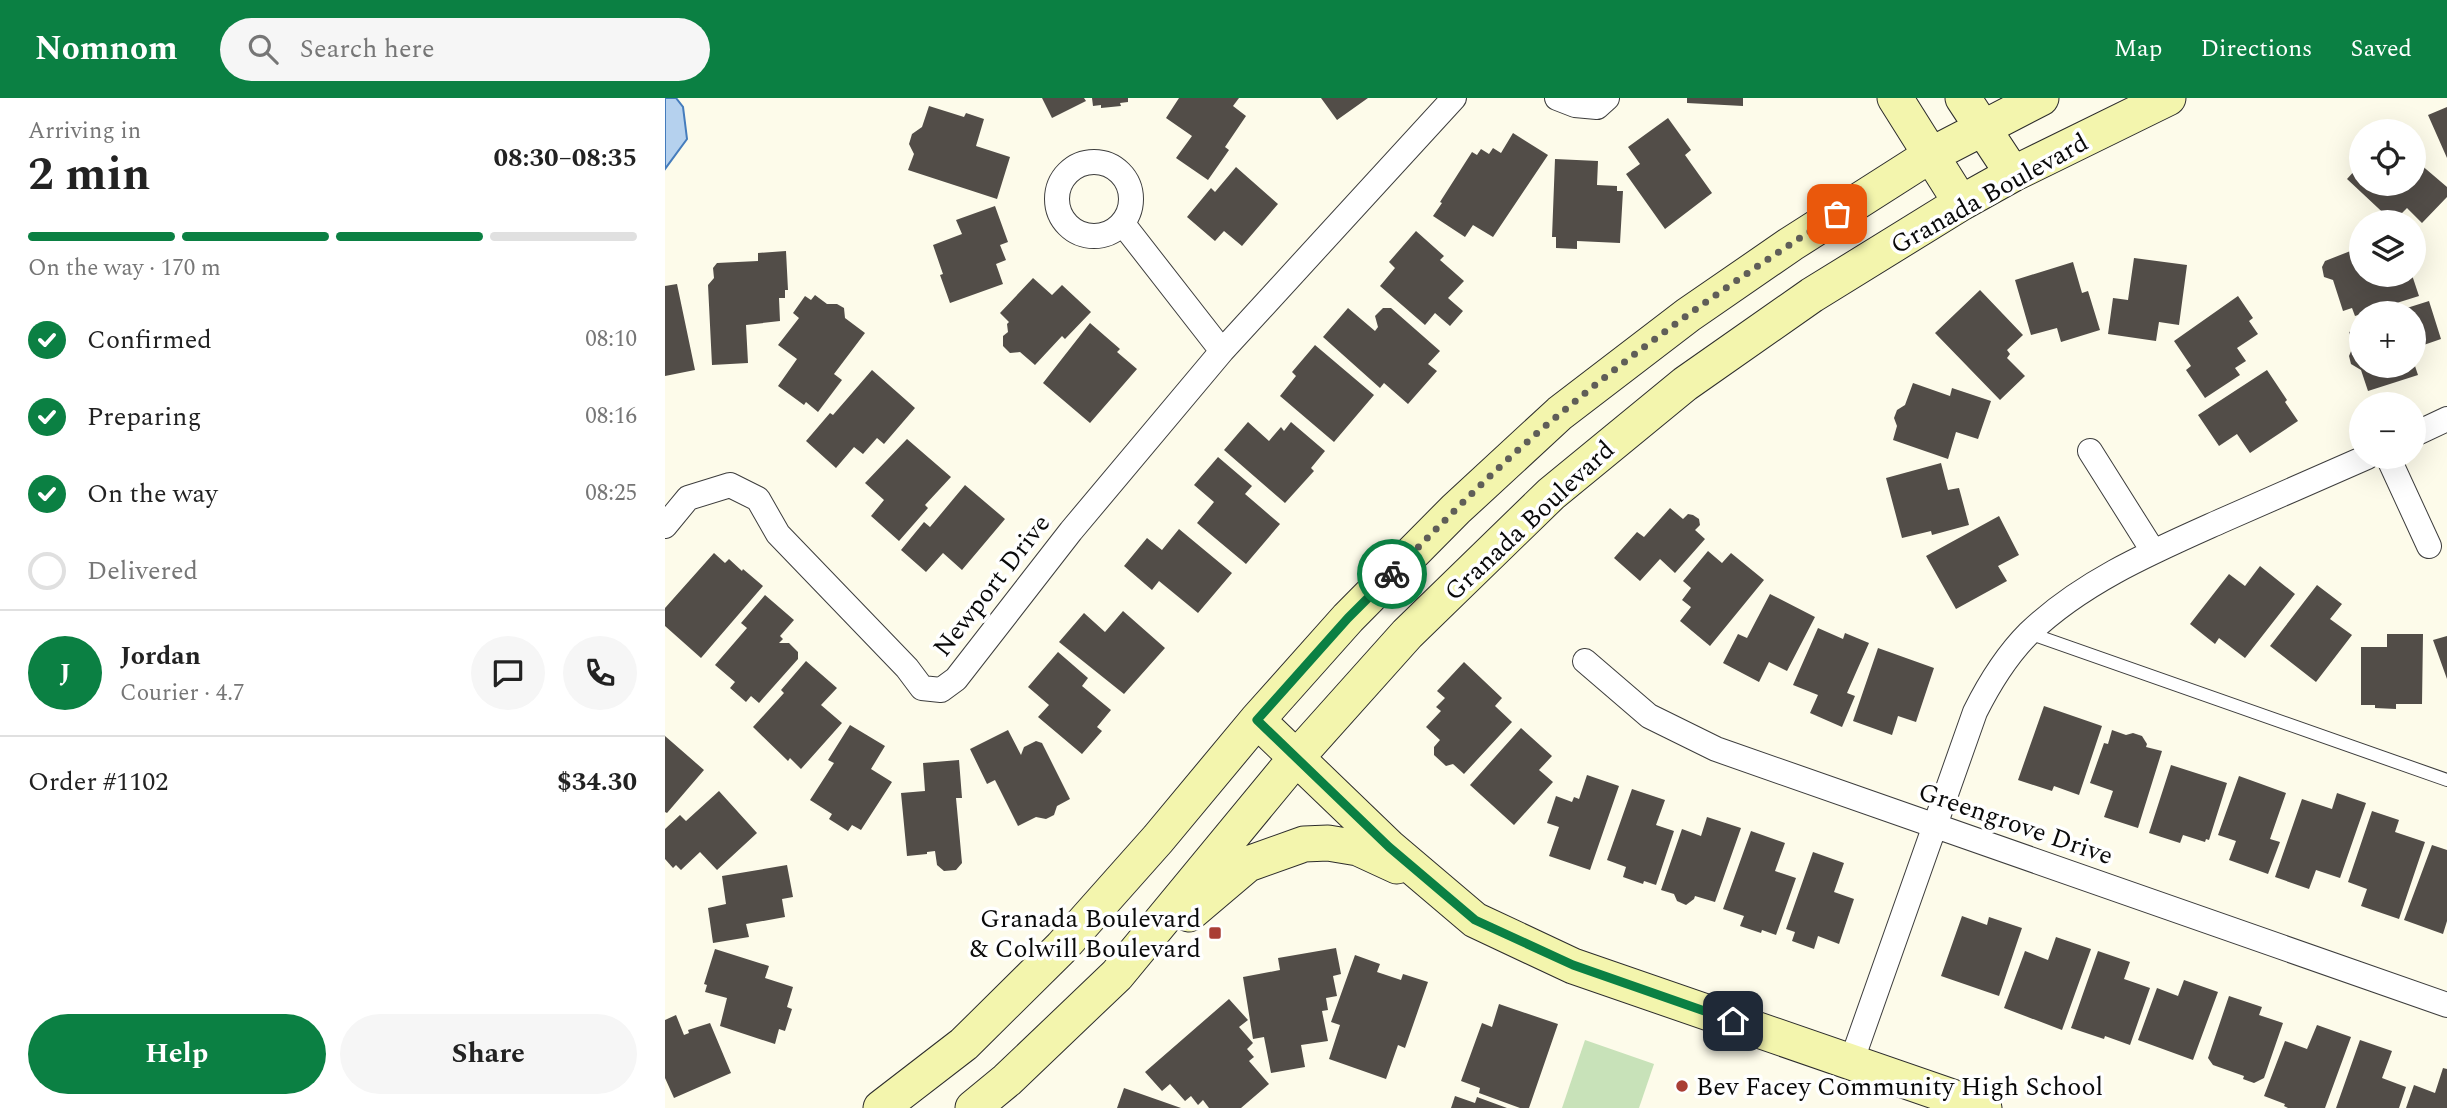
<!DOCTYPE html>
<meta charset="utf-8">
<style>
body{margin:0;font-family:Spectral,serif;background:#f6f6f6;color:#222;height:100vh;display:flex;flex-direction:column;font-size:26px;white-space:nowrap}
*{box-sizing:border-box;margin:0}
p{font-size:23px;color:#767676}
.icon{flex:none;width:38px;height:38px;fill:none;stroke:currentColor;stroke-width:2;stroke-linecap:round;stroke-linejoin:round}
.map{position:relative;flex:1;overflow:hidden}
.side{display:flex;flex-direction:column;background:#fff;width:665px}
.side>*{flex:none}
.buttons{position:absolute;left:1684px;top:21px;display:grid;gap:14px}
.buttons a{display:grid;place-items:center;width:77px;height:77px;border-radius:50%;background:#fff;box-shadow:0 7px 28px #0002;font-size:35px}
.pin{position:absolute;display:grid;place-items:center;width:60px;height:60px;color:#fff;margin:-30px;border-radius:14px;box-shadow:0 4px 10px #0006}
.courier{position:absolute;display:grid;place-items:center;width:70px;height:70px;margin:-35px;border:5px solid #0b8043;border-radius:50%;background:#fff;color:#222;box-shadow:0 2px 9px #0007}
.head em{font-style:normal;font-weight:700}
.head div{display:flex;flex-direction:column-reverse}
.head{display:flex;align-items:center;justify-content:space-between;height:119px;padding:0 28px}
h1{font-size:46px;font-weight:700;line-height:52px}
.bar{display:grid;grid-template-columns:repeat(4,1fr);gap:10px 7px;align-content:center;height:84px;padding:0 28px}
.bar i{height:9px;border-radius:5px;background:#e0e0e0}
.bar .current{background:#0b8043}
.bar p{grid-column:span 4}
.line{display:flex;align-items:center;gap:18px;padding:0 28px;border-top:2px solid #e0e0e0}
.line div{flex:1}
.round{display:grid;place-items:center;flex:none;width:74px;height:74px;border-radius:37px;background:#f6f6f6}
ol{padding:0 28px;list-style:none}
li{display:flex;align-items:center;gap:21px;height:77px}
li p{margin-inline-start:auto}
li .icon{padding:7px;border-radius:50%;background:#0b8043;color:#fff;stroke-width:4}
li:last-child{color:#767676}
li i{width:38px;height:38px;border:4px solid #e0e0e0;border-radius:50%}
.button{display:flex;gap:14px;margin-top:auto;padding:14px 28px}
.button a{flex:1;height:80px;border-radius:42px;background:#0b8043;color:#fff;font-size:28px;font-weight:700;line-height:80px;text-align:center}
.button a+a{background:#f6f6f6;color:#222}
header{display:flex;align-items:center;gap:42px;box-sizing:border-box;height:98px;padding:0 35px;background:#0b8043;color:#fff}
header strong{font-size:33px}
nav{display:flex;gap:38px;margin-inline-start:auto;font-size:24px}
.search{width:490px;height:63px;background:#f6f6f6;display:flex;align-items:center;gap:18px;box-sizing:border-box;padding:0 24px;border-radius:38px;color:#767676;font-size:26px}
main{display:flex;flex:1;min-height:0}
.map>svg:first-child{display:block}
.green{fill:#c8e2b9}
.water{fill:#b5d1ee;stroke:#457cbc;stroke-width:2}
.building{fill:#524d48}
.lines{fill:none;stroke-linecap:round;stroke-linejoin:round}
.lane-casing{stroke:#3d3d3d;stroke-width:14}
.street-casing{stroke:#3d3d3d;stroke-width:26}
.secondary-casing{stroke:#2c2c2c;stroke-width:37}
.lane{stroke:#fff;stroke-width:12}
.street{stroke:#fff;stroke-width:24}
.secondary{stroke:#f3f5ad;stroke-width:35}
.done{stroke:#5f5e58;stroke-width:7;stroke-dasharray:0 12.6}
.route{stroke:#0b8043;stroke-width:9}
.poi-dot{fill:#a93e34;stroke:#fff;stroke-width:2.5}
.labels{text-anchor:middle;stroke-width:7;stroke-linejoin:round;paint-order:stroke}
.street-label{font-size:26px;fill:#0a0a0a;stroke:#fff}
.poi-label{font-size:26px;fill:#0a0a0a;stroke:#fff;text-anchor:end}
</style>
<header>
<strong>Nomnom</strong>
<div class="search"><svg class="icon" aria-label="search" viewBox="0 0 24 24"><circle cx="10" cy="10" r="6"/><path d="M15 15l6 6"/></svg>Search here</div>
<nav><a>Map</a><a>Directions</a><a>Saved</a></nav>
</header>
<main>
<section class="side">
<div class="head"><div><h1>2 min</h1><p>Arriving in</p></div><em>08:30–08:35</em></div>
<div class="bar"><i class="current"></i><i class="current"></i><i class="current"></i><i></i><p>On the way · 170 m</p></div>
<ol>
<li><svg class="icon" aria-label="check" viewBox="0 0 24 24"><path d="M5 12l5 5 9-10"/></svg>Confirmed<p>08:10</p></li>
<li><svg class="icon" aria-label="check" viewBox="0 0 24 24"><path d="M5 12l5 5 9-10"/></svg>Preparing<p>08:16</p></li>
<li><svg class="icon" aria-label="check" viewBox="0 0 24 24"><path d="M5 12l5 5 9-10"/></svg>On the way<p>08:25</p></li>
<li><i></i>Delivered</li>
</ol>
<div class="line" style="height:126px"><b class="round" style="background:#0b8043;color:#fff">J</b><div><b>Jordan</b><p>Courier · 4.7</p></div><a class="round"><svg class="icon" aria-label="chat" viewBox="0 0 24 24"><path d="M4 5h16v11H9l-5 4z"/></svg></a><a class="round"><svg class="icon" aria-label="phone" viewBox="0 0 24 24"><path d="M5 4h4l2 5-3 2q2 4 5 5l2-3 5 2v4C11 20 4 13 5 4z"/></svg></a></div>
<div class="line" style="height:91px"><div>Order #1102</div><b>$34.30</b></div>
<div class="button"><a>Help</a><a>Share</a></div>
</section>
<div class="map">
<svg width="1782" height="1010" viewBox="0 0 1782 1010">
<rect width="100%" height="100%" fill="#fdfbea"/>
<path class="green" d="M920,942L989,966L974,1010H897Z"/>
<path class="water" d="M0,0H11L18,9L22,41L0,71Z"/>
<path class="building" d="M377,0H419L421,3L387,20Z
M427,0H463V4L455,5L456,8L436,10V7L428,8Z
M514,0H574L568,8L581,18L560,49L564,52L543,82L511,60L527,38L501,20Z
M656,0H703L672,22Z
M1022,0H1078V8L1022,5Z
M264,8L299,19L301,15L319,21L311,48L345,59L332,101L243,72L249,56L244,46L247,36L257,29Z
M1782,9V60L1763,17Z
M1003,20L1026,52L1020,57L1047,95L1000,131L961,76L975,66L963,49Z
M848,35L883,57L828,139L808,127L800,139L768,118L777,105L775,104L807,54L812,57L816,51L824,56L828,50L836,55Z
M1696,54V86H1748V60L1782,89V99L1757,125L1742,110L1728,124L1682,81L1691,71L1685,66Z
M890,61L933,63L932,87L952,88V93H958L955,145L912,143V151L891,150V139H887Z
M571,69L613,106L577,148L559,133L550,143L522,119L546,90L550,94Z
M330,108L343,144L335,147L341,162L331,166L338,186L285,205L275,177L278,176L268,147L297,136L291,122Z
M751,133L779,158L775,162L799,183L783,200L798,213L785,228L770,215L760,227L715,188L730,170L724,164Z
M1696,146V177H1747L1754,198L1690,218L1687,210L1678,213L1668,182L1659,179L1657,169L1660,163L1688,152L1687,149Z
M121,153L123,192H120V200H114L115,223L81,227L83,265L47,267L43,187L49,180L48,170L52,165L93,163V155Z
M1469,160L1522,167L1514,227L1494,224L1491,243L1443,236L1448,200L1463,202Z
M1408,164L1417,195L1423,193L1435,232L1396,244L1392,230L1366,237L1350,182Z
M368,180L387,197L397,187L426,214L400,241L397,238L370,267L355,254L345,255L338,248V238L343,234L342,226L344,224L335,215Z
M12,186L30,272L0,278V188Z
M1315,192L1358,237L1342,252L1345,256L1342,260L1360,278L1335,302L1270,235Z
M150,197L162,206H172L179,210L180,220L200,235L169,276L177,282L153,314L141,304L139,307L113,288L132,261L113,247L134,220L128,215L140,198L146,202Z
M1573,198L1588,220L1584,223L1593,236L1572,250L1581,263L1570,270L1575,277L1540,300L1521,272L1526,268L1509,243Z
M1764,203L1776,241L1750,250L1752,259L1748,260V215H1726Z
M683,210L710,233L713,229L710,218L718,210H726L775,253L763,266L772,273L743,306L719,285L715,290L658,239Z
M425,225L455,251L452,254L472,271L425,325L378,285Z
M1696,230V268H1750L1753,277L1703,293L1696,272L1686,266L1684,258L1687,251H1690L1684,234Z
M650,247L709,297L669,344L615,298L631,278L627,274Z
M207,272L250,310L219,346L212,340L198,356L189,349L171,370L141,343L165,315L168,317Z
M1602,272L1622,302L1620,304L1633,323L1585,355L1572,336L1554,348L1533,317Z
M1248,285L1285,298L1287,290L1326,303L1313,341L1291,334L1283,361L1228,342L1232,328L1229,320L1232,312L1240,307Z
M583,324L604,343L616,329L619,333L626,324L660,353L646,370L649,373L620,405L559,352Z
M242,341L286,379L260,407L263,410L234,443L206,418L219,402L200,385Z
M553,359L587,388L580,396L615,426L581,466L532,425L549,404L529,387Z
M1276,365L1283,392L1294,390L1304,427L1267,437L1266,433L1237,440L1221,380Z
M300,387L340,421L297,472L278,455L261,474L236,452L259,424L265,429Z
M1005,410L1018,421L1023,416L1028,417L1034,421L1035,427L1030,432L1040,441L1010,475L995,461L975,483L949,460L972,434L979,439Z
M1334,418L1354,457L1333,468L1342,483L1291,511L1261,458Z
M514,431L567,475L533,515L494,483L487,492L459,468L482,440L497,452Z
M1043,453L1057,465L1066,455L1099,482L1045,548L1015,523L1026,509L1017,502L1026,490L1018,483Z
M49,455L60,465L64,461L77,473L78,471L98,488L36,560L0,528V510Z
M1595,468L1630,496L1580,560L1554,540L1550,546L1525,526L1564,476L1580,488Z
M1652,487L1677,506L1665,521L1687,537L1651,584L1605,548Z
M1105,496L1150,519L1122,573L1104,564L1094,584L1058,565L1073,536L1082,540Z
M100,497L129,522L115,538L118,541L114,545H124L133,554V561L94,605L86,598L81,604L65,590L70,584L50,567L82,530L76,525Z
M458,513L500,550L459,596L394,544L419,515L440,534Z
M1153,530L1178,541L1180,535L1204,545L1182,595L1190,598L1177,629L1145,615L1153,597L1128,587Z
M1722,536H1758L1757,606H1731V611L1710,610V607H1696V549H1722Z
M1782,538V581L1768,542Z
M1213,550L1269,570L1251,624L1233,618L1227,637L1188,623Z
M393,554L423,580L417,588L446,612L432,629L437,633L417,656L373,619L384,607L363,589Z
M141,563L172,590L156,607L177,625L136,671L125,660L123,663L88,629L119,595L116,592Z
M799,564L837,600L830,608L847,624L799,676L788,666L781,668L769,657V649L775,642L761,629L776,613L771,609L780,600L772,593Z
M1379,608L1437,628L1414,697L1389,688L1387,693L1353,682Z
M185,627L220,648L206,671L227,684L196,732L187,727L183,733L164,721L167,716L145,702L169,665L163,662Z
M856,630L887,658L874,672L888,684L849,727L805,687Z
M343,632L356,657L359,649L371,643L377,645L405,701L392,708L389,717L381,721L371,719L353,728L330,682L322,686L305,651Z
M1447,632L1461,637L1468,635L1477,638L1482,646L1481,649L1497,653L1473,730L1439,719L1448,693L1425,685L1439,645L1443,646Z
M0,638L39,672L2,715L0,714Z
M294,662L297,700H291L297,765L291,772L279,773L272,767L270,753L262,754V756L242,758L236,695L260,693L258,665Z
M1506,667L1562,685L1544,742L1541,741L1540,744L1518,737L1515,745L1484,735Z
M922,677L954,688L925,772L884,758L894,729L882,725L891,698L907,704L909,699L914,701Z
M1574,678L1621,695L1605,741L1615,744L1603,776L1564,762L1571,743L1553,737Z
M967,691L1000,702L991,727L1009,733L991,787L979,783L978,786L958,779L961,769L942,762Z
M54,693L92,735L52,772L35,754L16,772L11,767L8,770L0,761V731L15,717L21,723Z
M1672,695L1701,705L1675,780L1651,772L1644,791L1610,779L1637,701L1667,711Z
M1707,713L1734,722L1730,734L1760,744L1734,821L1696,808L1702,791L1683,784Z
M1042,719L1076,730L1050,804L1030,798L1029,801L1021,807L1012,803L1009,796L996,792L1017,731L1036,738Z
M1086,733L1120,745L1110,773L1131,780L1111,837L1097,832L1096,835L1075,828L1079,818L1058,811Z
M1767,747L1782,752V823L1778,836L1739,822Z
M1148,754L1179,765L1169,794L1189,801L1174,846L1153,838L1149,851L1127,843L1130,834L1121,831Z
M122,767L128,799L117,801L120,819L81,826L84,839L48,845L43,810L61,806L57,778Z
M1297,818L1322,827L1324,819L1357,830L1334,898L1276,878Z
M1391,839L1426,851L1397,932L1339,910L1360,853L1383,862Z
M671,850L676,876L668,878L672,898L661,900L663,912L657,913L663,943L636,947L640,969L606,975L599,939L588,941L578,879L615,872L613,860Z
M50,851L104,868L100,880L128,889L122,909L127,911L120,933L114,931L110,946L55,928L62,900L40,894L42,887L39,886Z
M1433,853L1465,864L1459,881L1485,890L1465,947L1440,938L1439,941L1406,930Z
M690,857L715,866L712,874L736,882L738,876L763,884L740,950L733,947L721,981L664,961L675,927L666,924Z
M1519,882L1553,894L1528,962L1473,942L1492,890L1513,898Z
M1564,898L1597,909L1594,917L1618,925L1599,980L1589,985L1578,981L1579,978L1548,967L1543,960Z
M564,901L583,922L574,929L588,945L582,951L589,959L584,963L604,986L576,1010H544L538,1002L533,1007L526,998L520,1003L505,986L497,993L480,974Z
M834,906L893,926L864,1010H855L814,995L815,990L796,983L817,925L827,929Z
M11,917L19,937L24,935L23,932L45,925L66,975L9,1000L0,980V922Z
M1652,927L1686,939L1660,1010H1623L1619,1008L1620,1006L1599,998L1620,943L1642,951Z
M1695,942L1727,953L1717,980L1741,989L1734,1010H1671Z
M1778,970L1782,971V1010H1741L1749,987L1770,995Z
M459,990L516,1010H452Z
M790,998L810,1005L812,999L842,1010H786Z"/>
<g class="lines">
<g class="lane-casing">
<path id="lane" d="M1364,535L1782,682"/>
</g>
<g class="street-casing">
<path id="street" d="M892,0L910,7L932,9L942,0
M392 101a37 37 0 1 1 74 0a37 37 0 1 1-74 0Z
M458,126L557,253
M1748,337L1782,321
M1425,353L1488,453
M1723,359L1764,448
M0,428L23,400L65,387L93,401L113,436L242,570L257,590L276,592L291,581L406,433L557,253L789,0
M920,563L984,618L1051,651L1782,907
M1187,962L1310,614C1324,586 1341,558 1364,535C1418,483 1489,453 1556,423C1605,402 1653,380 1702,359"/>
</g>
<g class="secondary-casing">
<path id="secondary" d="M1230,0L1296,105
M1298,0L1348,76
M592,622L724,749L810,822L908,868L1319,1010
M524,816L583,766L639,746L663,745L693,750L732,768
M216,1010L299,946L397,849L493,741L592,622L683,520L791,411L895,315L1023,217L1126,146L1264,58L1376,0
M308,1010L342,982L452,877L631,660L742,536L886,396L1020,286L1147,197L1296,105L1348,76L1503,0"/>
</g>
<use href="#lane" class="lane"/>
<use href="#street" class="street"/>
<use href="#secondary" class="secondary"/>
</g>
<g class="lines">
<path class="done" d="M727,476C781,421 836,364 896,315C983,242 1077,177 1172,116"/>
<path class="route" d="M727,476L683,520L592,622L724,749L810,822L908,867L1068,923"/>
</g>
<g class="poi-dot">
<rect x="543" y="828" width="14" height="14" rx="3.5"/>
<circle cx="1017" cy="988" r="7"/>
</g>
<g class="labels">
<g class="street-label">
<text transform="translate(1324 95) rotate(-29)" y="9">Granada Boulevard</text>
<text transform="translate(864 422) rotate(-43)" y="9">Granada Boulevard</text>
<text transform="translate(326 487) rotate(-52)" y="9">Newport Drive</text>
<text transform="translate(1351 725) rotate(19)" y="9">Greengrove Drive</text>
</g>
<g class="poi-label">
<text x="536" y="829">Granada Boulevard<tspan x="536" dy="30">&amp; Colwill Boulevard</tspan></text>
<text x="1031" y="997" text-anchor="start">Bev Facey Community High School</text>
</g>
</g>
</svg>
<div class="buttons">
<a><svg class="icon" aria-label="locate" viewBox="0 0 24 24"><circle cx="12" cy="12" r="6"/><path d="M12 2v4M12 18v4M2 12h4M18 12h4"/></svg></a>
<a><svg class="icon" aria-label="layers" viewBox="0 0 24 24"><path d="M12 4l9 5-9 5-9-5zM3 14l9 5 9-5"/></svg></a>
<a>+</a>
<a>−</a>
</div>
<div class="pin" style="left:1172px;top:116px;background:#ea580c"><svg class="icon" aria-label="bag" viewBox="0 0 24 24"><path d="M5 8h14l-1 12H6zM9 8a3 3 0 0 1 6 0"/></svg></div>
<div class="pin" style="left:1068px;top:923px;background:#1f2937"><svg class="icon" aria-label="home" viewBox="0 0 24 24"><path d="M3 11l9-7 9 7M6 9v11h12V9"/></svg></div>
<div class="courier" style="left:727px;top:476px"><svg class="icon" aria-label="bike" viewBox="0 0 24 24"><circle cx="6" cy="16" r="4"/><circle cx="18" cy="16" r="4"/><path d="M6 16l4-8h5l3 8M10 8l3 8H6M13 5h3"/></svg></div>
</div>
</main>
